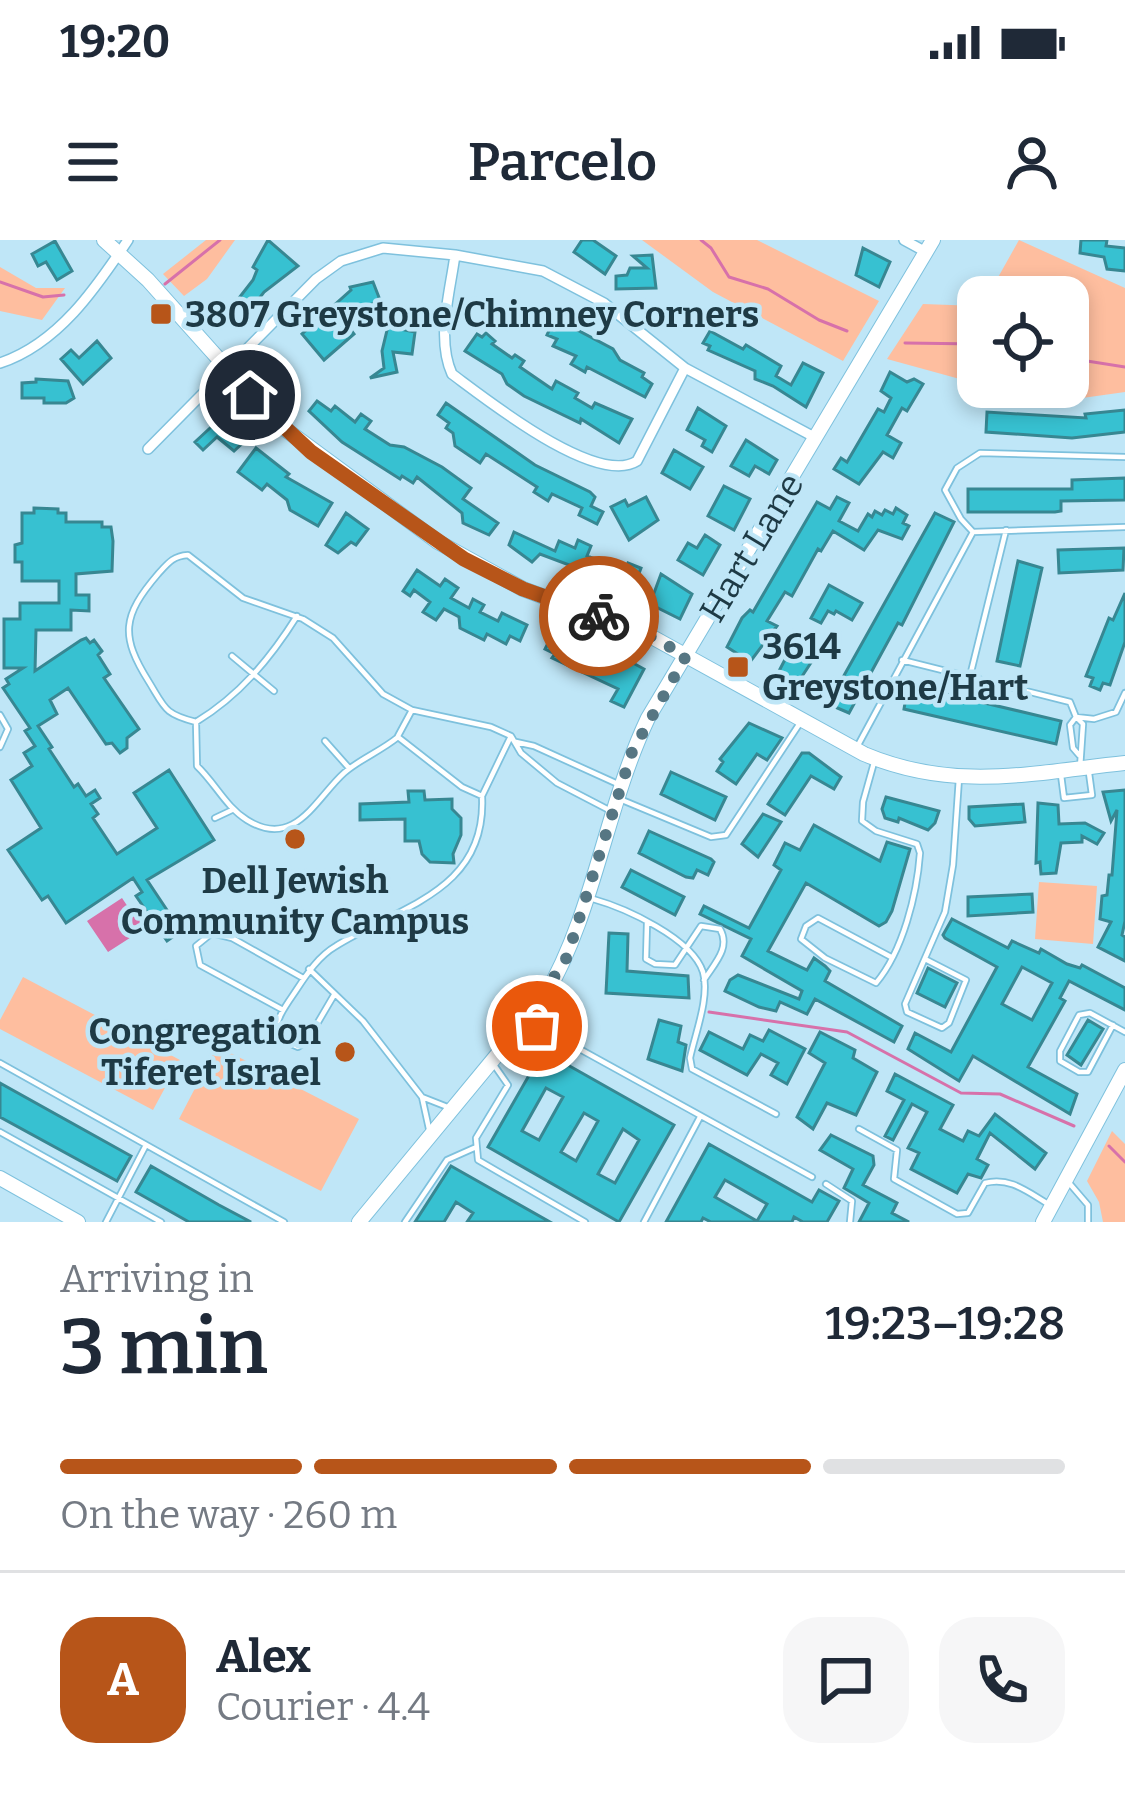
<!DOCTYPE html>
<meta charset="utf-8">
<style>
body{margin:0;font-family:Bitter,serif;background:#f6f6f7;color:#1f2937;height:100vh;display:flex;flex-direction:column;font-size:45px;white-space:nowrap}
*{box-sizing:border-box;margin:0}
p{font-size:39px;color:#747a83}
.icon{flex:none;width:66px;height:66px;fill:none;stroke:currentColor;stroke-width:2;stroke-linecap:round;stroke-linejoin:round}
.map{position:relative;height:982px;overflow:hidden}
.side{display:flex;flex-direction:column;background:#fff;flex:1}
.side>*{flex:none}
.controls{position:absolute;left:957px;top:36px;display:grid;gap:24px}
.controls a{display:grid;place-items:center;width:132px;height:132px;border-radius:24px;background:#fff;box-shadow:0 6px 18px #0003;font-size:60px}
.pin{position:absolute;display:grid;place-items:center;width:102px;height:102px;color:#fff;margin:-51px;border:6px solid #fff;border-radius:50%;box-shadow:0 3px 12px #0007}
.courier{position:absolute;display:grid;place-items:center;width:120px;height:120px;margin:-60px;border:9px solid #b75519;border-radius:50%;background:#fff;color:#222;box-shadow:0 3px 15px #0007}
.overview em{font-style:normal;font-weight:600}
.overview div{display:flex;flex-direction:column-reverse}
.overview{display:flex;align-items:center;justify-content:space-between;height:204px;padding:0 60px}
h1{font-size:78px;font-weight:600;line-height:90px}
.bar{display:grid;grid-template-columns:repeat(4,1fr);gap:18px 12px;align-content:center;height:144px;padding:0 60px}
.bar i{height:15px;border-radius:9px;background:#e0e1e3}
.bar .active{background:#b75519}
.bar p{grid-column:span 4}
.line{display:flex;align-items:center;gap:30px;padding:0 60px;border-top:3px solid #e0e1e3}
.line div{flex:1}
.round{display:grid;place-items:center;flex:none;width:126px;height:126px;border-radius:36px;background:#f6f6f7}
.status{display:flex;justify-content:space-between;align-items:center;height:84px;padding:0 60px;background:#fff;direction:ltr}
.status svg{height:33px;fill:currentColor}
header{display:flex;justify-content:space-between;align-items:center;height:156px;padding:0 60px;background:#fff;font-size:54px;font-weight:600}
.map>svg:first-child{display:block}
.green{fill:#febe9f}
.water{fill:#d771aa}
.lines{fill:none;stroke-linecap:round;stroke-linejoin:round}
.stream{stroke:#d771aa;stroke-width:3}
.building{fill:#37c1d1;stroke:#378792;stroke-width:3;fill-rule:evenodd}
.lane-casing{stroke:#7ec1dd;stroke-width:8}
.street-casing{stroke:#7ec1dd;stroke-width:12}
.secondary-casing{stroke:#7ec1dd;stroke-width:16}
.lane{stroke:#fff;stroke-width:4.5}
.street{stroke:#fff;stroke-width:9}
.secondary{stroke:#fff;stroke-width:14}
.done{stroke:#567683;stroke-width:12;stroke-dasharray:0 21.6}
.route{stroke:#b75519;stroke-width:15}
.poi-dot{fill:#b75519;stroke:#bfe6f7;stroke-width:4.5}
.labels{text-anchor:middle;stroke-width:9;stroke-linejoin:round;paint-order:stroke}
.poi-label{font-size:36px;font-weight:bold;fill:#1e3a45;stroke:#bfe6f7;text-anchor:start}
.street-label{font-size:36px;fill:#1e3a45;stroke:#bfe6f7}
</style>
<div class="status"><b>19:20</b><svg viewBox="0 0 49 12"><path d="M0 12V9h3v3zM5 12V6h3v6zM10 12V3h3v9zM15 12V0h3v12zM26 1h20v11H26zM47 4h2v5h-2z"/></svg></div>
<header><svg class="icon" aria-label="menu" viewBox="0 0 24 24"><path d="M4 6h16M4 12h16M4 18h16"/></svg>Parcelo<svg class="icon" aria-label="person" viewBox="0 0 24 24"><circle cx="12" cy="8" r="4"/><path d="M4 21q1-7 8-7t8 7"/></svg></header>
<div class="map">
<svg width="1125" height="982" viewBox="0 0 1125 982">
<rect width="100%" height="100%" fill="#bfe6f7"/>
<path class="green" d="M206,0H235L207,39L184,56L163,34Z
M642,0H757L879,61L843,121L713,52Z
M1019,0L1125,48V152L1061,161L991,147H1068V57H987Z
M0,27L36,48H65L42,80L0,71Z
M923,64L978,66V144L887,119Z
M1039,642L1097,646L1093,704L1035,699Z
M23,737L180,820L153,870L0,789V780Z
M217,806L359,879L321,951L179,879Z
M1112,891L1125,904V982H1103L1099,962L1087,941Z"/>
<path class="water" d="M122,658L134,676L141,672L150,685L108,712L87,681Z"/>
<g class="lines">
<path class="stream" d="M701,0L711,8L729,37L768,49L819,80L847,91
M0,42L43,57L64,55
M165,44L220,0
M905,103L978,104
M1068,118L1125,127
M709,772L847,792L961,853L1000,854L1074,886
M1109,906L1125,922"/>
</g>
<path class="building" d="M268,0L298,26L264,52L245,77L232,67L253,40L257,30L253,27Z
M582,0H593L616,16L605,34L574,12Z
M1081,0H1107L1106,6L1125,8V31L1107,29L1104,17L1080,13Z
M55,1L72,31L57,40L46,22L38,26L32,14Z
M863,8L890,22L879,47L856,35Z
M652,15L656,48L616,49V36L627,35L630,28H647L633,16Z
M373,42L380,60L372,64L376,73L363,78L359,69L341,77L354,94L324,120L302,94L351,50L350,47Z
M558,71L571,77L568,85L613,109L620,120L644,133L642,137L652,144L645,157L587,127L585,132L571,124L576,116L553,106L557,99L547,95Z
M390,78L406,80L405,90L415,92L412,114L393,112L397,132L370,138L384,128L382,111Z
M710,91L743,109L746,105L781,126L776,136L791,145L803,123L823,133L806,167L773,146L755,139V131L708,110L710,106L703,103Z
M486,93L495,101L492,104L512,118L515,115L524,121L520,127L552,149L556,141L578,153L575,158L592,168L595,163L632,179L619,203L581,179L580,183L524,156L507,144L502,134L465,111L477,94L482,97Z
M97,101L111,118L83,144L61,119L71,110L79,118Z
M890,132L907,142L914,139L923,144L907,171L902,168L887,195L901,203L893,218L883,212L859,244L834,229L841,218L847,222L878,169L884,172L891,158L881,151Z
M36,139L68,141L74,158L66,163H44V158H22V143L36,142Z
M317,161L331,171L335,166L355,182L361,174L371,181L365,189L390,205L404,207L442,227L471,248L463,259L498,283L489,295L463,283L462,273L417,237L413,243L402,236L400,239L342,202L309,171Z
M446,163L535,225L590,252L595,257L591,266L603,272L597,284L579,275L582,268L552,254L548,261L534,252L537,247L486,214L480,223L455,206L453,193L446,188L449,183L438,175Z
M698,168L726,186L712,212L702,206L705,200L687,190Z
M1125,170V192L1072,198L986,192L987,172L1086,178L1085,174Z
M222,177L246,200L234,211L217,197L203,210L195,202Z
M746,200L777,220L769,234L755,226L749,236L731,226Z
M256,208L289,234L286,237L332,263L318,286L290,270L287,260L267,244L262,250L238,232Z
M674,210L703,227L690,249L662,233Z
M1125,238V260L1061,261V271L1055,272H968V249H1072V240Z
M724,246L750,259L734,290L708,276Z
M646,257L658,280L629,300L611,267L625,260L628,266Z
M837,257L849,263L839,281L858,291L868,274L872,277L875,271L882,275L885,270L893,274L896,268L907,275L903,283L909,286L902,299L878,290L864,310L833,291L821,311L818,309L792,356L785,352L767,381L777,386L750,422L727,407L742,378L750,370L753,372L817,262L830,269Z
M34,268L58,269V273H66V282H102V287H111L113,301L112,331L76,334V355H89V371L71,370V390H36L35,431L81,400L86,398L90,403L94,400L102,411L98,415L110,434L104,438L139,489L127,498V508L120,513L112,503L106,504L68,448L50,460L57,474L38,486L52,507L49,509L74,547L78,544L86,556L95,550L100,558L91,564L98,574L93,578L117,614L157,588L134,553L169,530L214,600L147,640L181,691L167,701L136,656L142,652L133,638L66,683L48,656L42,660L8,610L41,588L11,540L32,526L24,513L35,506L25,491L30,488L3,448L9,444L6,439L23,428H4V379H20V363H59V341H22V322H15V305L22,303V273H34Z
M346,273L368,289L356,305L351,302L338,313L326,305Z
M935,273L954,282L902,385L898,383L849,473L828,464Z
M514,292L555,311L559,301L575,308L578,300L591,306L587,316L625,331L628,323L641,328L633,349L540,314L532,322L509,305Z
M705,295L720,305L703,335L678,320L688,303L697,308Z
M1124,308L1123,330L1059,333L1058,310Z
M1018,321L1042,328L1020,426L997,421Z
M417,330L440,346L445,339L458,348L451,358L469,368L473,359L484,365L480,372L498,381L502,373L527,385L520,401L510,396L506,404L487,394L484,400L460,388L459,377L444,369L436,380L423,372L430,362L414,350L410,356L403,351Z
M661,334L692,354L680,379L650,364Z
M829,345L862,363L852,380L836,371L834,374L828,371L821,383L811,378Z
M1125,353V402L1110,445L1103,443L1100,450L1090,446L1093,438L1086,436L1109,378L1113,380Z
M553,393L559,397L561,394L602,415L605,409L611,411L644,429L624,467L611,461L618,449L552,418L555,414L545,409Z
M794,402L816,415L797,444L778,433Z
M908,445L1061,481L1056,504L904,469Z
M749,483L782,498L767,520L757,514L736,544L717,531L723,522L720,519Z
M802,513H809L841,537L834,549L811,536L785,575L768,564Z
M671,532L726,557L715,580L661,554Z
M1125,550V681L1122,695L1125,697V721L1098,707L1111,682L1100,679L1102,656L1107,655L1109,635H1112L1117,570L1111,581L1103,552Z
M408,551H424L425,560L452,559V569L461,578V595L453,614L454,623L430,622L422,614L419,601H405V579L360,580V564L409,562Z
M886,557L939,571L935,583L928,590L899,578L898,582L885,578L882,569Z
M1038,563L1058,565L1059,584L1085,583L1104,593L1097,604L1082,596V602L1061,603L1056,633L1041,634L1040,622L1036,623Z
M1023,564L1025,582L975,586L969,579V567Z
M763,574L781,582L758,617L742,604Z
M814,585L880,621L887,602L910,609L892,671L886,682L879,686L806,643L768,711L807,730L814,718L825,726L830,731L825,741L902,786L894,802L815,759L807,774L780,762L776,771L759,767L725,751L730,740L738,735L799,759L802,751L742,716L751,699L700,674L704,666L749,688L781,630L774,625L785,603L800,610Z
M649,591L711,619L714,622L708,635L697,630L693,638L686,637L639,613Z
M631,630L684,657L675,675L622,647Z
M1032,654L1033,672L968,676V657Z
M952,679L1008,708L1012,701L1039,713L1041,709L1067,724L1080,728L1082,725L1125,748V770L1069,741L1060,758L1065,761L1028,827L1077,854L1070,874L973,816L959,841L908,809L915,793L951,812L997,727L945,698L943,695ZM1022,727L1052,743L1032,780L1002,764Z
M609,693L628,694L627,731L688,736L689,758L606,753Z
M928,728L957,743L945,767L917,753Z
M659,780L681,786L678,802L686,805L682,831L648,819Z
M1088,780L1103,789L1081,825L1067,815Z
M769,790L805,809L787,844L771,835L778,823L761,814L747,835L700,810L709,792L743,809L750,795L763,801Z
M820,792L855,810L853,818L877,832L856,875L827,863L813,889L797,877L825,823L809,813Z
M543,811L674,885L619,982L488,907ZM546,848L563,857L539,900L522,891ZM584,873L598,881L576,921L561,912ZM623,889L639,900L615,943L598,934Z
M895,834L953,865L940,889L963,901L968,891L979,896L995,874L1046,913L1035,929L990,893L977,919L988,925L981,938L968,934L957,953L911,929L919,913L908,908L927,872L912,864L893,900L885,896L904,860L887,851Z
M0,843L131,916L117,941L0,877Z
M831,895L873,916L874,925L863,945L897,963L892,973L909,982H859L869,963L844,948L853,929L820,910Z
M709,904L812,962L819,950L839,961L827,982H803L794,977L792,982H711L703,978L701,982H666ZM725,940L767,964L757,981L715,957Z
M151,926L219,965L251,982H189L136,952Z
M451,926L550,982H467L473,973L456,962L444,982H415Z"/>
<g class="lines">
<g class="lane-casing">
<path id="lane" d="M973,292L1125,287
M232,416L274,451
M902,420L1070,462L1076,477L1094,479L1116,472L1125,453
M970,436L1006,290
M0,475L8,489L0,507
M196,482C239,456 270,419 297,376
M398,496L412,470
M511,496L482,556L462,547L398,497C381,511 360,519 344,533C316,558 295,610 247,580C226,567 215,543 197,526L196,482C164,474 165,468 149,442C120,396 122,376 158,334C168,323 173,316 188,315L243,358L303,379L333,398L383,454L412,470L491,487L511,496L521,513L557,543L607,569
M325,501L349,528
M516,502L534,506L620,545
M857,507L973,292L961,279L945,250L957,228L980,213L1125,217
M1079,515L1073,508L1070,485L1076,477L1083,484L1080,528
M875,519L863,562L862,581L876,591L917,604L920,613C917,654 903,711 876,743L825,718L801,699L806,686L818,678L891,717
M1061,535L1064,558L1092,555L1089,533
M622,560L711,597L726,595L800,483
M215,578L232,570
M593,659C625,668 692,698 703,732C710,757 695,794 690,818L692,829L776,874
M647,683L646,719L655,724L675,725L701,686L720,689C731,708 714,724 704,740
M925,719L966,740L949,783L942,788L907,772L905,764L945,672L953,625L959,538
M309,729L363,781L422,857L429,889
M334,755L307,801L298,807L275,797C275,781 284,768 293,755C305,737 317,717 336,706C400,666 487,651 482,556
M283,770L200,725L196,706L212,693L232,698L303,738
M527,780L812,937
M1113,785L1088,832H1079L1060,821V811L1079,775L1090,773L1125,792
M492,822L508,845L476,898L478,920L585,982
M0,823L284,982
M422,857L450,868
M859,889L897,910L894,939L957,974L968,973L985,943C1010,936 1029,953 1050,965
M0,892L161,982
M826,944L852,961L850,982
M1070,944L1088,965V982
M106,982L146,905
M405,982L447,920L474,908
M644,982L700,877"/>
</g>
<g class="street-casing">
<path id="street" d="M904,0L926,12
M455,15C450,53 436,98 452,134C486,159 596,247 637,221L685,128
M0,123C58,104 96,48 128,0
M148,209L316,39L341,21L383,8L455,15L543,31L604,63L685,128L816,198"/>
</g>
<g class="secondary-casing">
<path id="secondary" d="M104,0L148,40L274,181L438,302L523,349L652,397L864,514C954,552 1031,533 1125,523
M0,938L78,982
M359,982L544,758C595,671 605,569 648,478L933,0
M1043,982L1125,830"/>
</g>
<use href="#lane" class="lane"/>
<use href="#street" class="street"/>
<use href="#secondary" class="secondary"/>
</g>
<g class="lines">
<path class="done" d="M537,786L526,781L567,717L632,512L686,416L652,397L599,376"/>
<path class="route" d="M250,155L311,212L464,319L523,349L599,376"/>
</g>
<g class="poi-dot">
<rect x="149" y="62" width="24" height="24" rx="6"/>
<rect x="726" y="415" width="24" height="24" rx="6"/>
<circle cx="295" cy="599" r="12"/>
<circle cx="345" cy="812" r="12"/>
</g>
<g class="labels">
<g class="poi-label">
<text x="185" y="87">3807 Greystone/Chimney Corners</text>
<text x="762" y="419">3614<tspan x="762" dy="41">Greystone/Hart</tspan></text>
<text x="295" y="653" text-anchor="middle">Dell Jewish<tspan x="295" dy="41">Community Campus</tspan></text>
<text x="321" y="804" text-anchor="end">Congregation<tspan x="321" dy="41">Tiferet Israel</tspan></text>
</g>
<g class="street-label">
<text transform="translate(751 307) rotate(-59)" y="13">Hart Lane</text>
</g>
</g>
</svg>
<div class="controls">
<a><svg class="icon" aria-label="locate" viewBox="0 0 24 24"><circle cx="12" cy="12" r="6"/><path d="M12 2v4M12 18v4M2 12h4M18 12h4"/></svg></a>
</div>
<div class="pin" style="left:537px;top:786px;background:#ea580c"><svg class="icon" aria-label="bag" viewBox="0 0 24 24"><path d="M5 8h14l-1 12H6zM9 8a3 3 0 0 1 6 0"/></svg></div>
<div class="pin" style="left:250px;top:155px;background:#1f2937"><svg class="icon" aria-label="home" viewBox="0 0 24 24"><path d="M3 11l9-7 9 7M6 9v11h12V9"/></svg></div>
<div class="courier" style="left:599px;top:376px"><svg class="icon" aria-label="bike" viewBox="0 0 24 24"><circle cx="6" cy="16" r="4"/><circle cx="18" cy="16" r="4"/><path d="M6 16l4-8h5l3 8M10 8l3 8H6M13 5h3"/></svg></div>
</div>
<section class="side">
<div class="overview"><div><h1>3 min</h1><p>Arriving in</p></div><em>19:23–19:28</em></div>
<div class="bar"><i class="active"></i><i class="active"></i><i class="active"></i><i></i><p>On the way · 260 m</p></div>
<div class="line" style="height:216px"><b class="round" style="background:#b75519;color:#fff">A</b><div><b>Alex</b><p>Courier · 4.4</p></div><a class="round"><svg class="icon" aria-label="chat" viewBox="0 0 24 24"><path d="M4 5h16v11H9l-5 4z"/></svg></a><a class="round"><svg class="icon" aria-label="phone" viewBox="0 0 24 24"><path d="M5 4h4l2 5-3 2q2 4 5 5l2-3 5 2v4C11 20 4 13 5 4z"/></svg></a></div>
</section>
